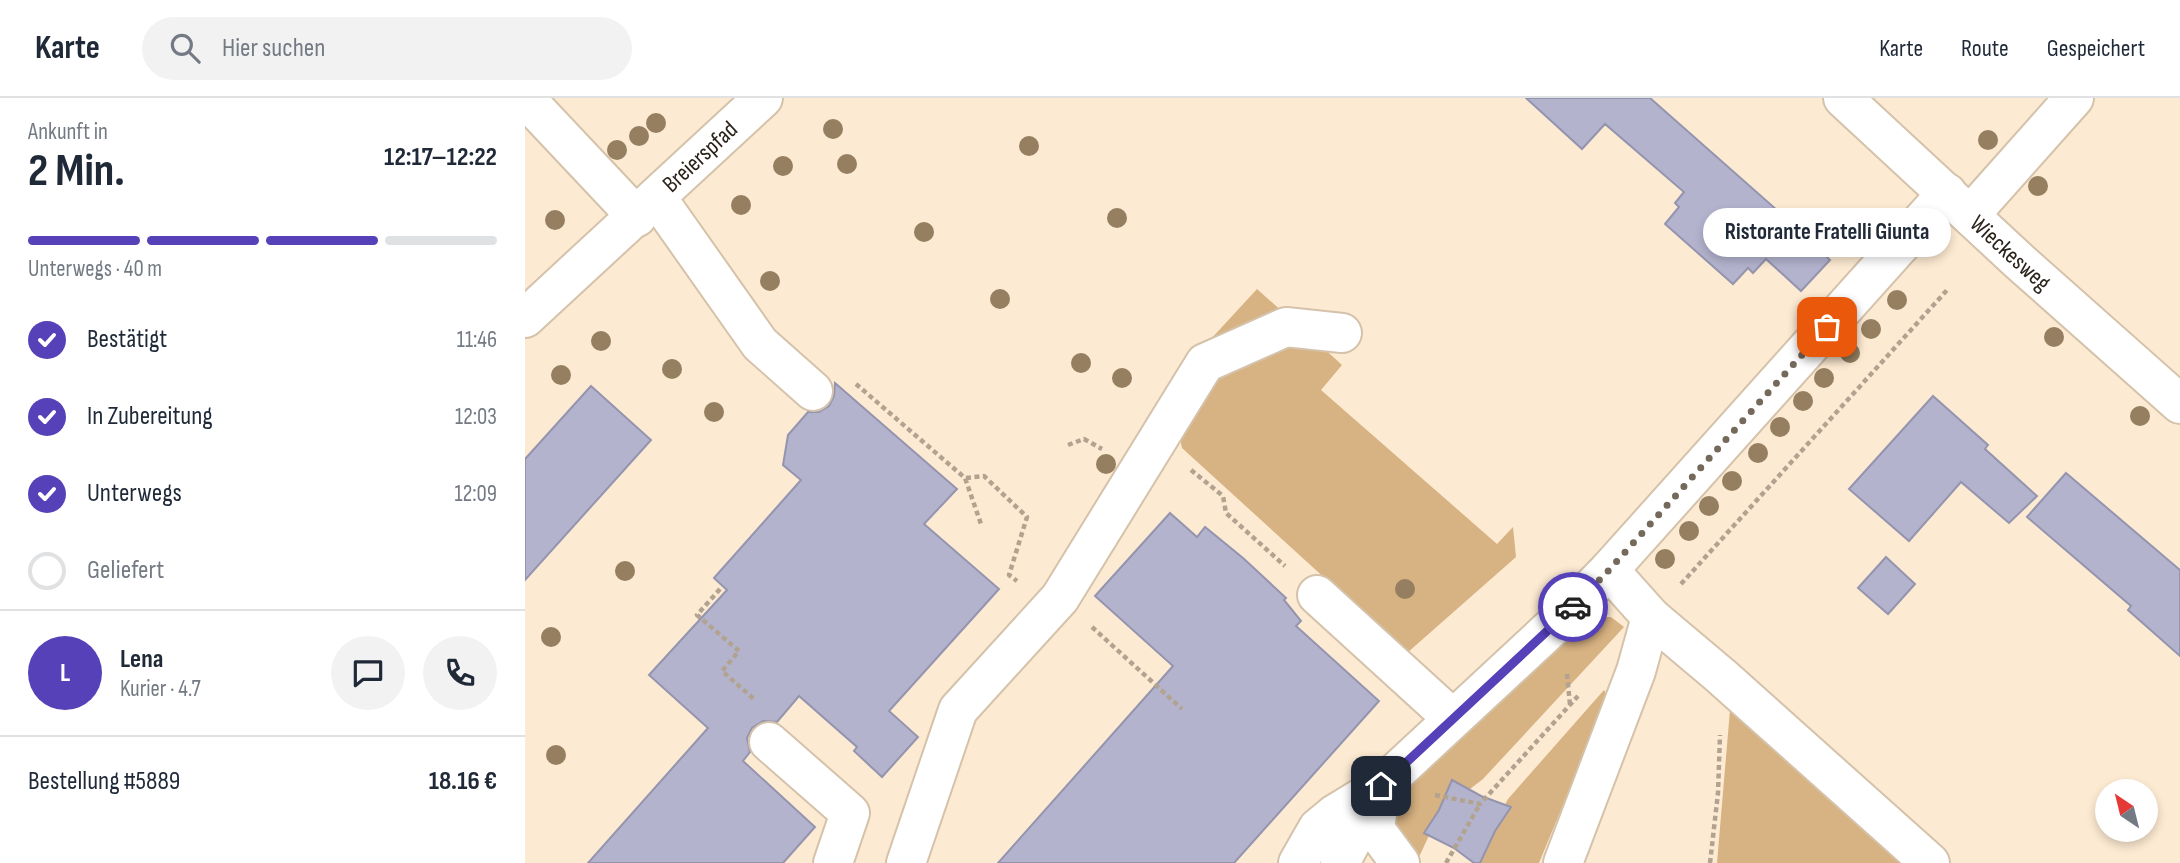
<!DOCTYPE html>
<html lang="de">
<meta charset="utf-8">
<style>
body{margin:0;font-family:"Sofia Sans Condensed",sans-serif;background:#f2f2f3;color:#1f2937;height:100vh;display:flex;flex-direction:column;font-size:26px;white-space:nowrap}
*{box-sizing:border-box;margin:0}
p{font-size:23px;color:#747a83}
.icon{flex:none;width:38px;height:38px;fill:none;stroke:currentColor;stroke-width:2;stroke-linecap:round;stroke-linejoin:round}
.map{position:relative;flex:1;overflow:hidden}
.details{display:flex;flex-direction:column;background:#fff;width:525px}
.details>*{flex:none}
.needle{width:46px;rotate:325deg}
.tools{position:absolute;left:1570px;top:681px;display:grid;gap:14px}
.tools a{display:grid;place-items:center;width:63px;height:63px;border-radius:50%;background:#fff;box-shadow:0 4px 10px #0003;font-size:35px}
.pin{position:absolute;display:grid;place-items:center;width:60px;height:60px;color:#fff;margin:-30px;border-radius:14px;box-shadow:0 4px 10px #0006}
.courier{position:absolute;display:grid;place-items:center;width:70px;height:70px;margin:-35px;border:5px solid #5641b9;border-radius:50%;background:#fff;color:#222;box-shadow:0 2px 9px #0007}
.bubble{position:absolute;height:49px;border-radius:24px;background:#fff;box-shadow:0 4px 10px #0003;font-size:23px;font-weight:700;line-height:49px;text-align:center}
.headline em{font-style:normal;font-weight:700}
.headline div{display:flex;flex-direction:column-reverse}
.headline{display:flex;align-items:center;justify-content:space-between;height:119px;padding:0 28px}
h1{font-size:46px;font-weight:700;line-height:52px}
.bar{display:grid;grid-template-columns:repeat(4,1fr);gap:10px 7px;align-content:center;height:84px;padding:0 28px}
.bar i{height:9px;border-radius:5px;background:#e0e1e3}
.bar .selected{background:#5641b9}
.bar p{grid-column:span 4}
.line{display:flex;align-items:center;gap:18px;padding:0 28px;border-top:2px solid #e0e1e3}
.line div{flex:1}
.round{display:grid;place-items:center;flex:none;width:74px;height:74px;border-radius:37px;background:#f2f2f3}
ol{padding:0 28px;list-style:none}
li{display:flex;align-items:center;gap:21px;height:77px}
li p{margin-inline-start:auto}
li .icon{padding:7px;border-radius:50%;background:#5641b9;color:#fff;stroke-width:4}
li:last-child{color:#747a83}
li i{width:38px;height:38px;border:4px solid #e0e1e3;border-radius:50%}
header{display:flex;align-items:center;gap:42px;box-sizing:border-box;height:98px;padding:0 35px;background:#fff;border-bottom:2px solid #e0e1e3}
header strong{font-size:33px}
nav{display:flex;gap:38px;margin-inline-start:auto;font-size:24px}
.search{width:490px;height:63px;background:#f2f2f3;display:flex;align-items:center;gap:18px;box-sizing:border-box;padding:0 24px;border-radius:38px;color:#747a83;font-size:26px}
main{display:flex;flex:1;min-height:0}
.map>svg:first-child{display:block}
.green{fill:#d7b282}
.building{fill:#b3b3ce;stroke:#9494ae;stroke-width:2}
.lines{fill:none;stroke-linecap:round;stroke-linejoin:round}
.minor-casing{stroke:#d4c2aa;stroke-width:42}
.path{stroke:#b2a391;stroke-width:4.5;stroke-dasharray:5 3.5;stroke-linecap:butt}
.minor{stroke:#fff;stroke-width:38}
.tree{fill:#957f60}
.done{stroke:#74695a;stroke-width:7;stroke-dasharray:0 12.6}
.route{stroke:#5641b9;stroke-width:9}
.labels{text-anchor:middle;stroke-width:5;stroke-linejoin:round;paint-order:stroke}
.street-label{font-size:24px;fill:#2a231a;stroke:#fdead2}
</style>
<header>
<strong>Karte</strong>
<div class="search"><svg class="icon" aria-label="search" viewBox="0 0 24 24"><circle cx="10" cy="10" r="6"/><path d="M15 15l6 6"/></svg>Hier suchen</div>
<nav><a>Karte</a><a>Route</a><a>Gespeichert</a></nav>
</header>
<main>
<section class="details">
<div class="headline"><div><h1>2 Min.</h1><p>Ankunft in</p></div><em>12:17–12:22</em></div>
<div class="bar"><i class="selected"></i><i class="selected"></i><i class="selected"></i><i></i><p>Unterwegs · 40 m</p></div>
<ol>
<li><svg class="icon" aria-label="check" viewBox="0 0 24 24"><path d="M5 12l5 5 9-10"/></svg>Bestätigt<p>11:46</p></li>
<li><svg class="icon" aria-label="check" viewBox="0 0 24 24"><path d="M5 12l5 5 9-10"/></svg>In Zubereitung<p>12:03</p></li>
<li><svg class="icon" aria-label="check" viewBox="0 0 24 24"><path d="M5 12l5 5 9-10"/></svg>Unterwegs<p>12:09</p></li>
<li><i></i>Geliefert</li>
</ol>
<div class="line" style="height:126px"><b class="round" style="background:#5641b9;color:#fff">L</b><div><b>Lena</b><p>Kurier · 4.7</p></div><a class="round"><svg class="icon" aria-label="chat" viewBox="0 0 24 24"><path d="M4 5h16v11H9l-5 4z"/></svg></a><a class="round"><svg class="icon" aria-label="phone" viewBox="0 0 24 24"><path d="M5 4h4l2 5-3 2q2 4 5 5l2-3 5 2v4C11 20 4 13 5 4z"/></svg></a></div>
<div class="line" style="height:91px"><div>Bestellung #5889</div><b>18.16 €</b></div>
</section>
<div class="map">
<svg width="1655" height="765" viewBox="0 0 1655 765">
<rect width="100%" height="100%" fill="#fdead2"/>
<path class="green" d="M732,191L760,216L685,242Z
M794,246L817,267L796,292L972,446L988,429L991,459L882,555L657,350L654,334L689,279L755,247Z
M1073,519H1086L1099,529L958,681L915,714L894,759C873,738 861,729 868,697L1062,525Z
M1079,592L1083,598L1014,765H948L983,701Z
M1205,612L1375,765H1192Z"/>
<path class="building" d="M1001,0H1125L1270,128L1305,162L1276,193L1241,161L1228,175L1223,170L1208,186L1140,126L1154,109L1150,105L1159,94L1080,26L1057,51Z
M310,285L432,391L399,426L474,491L364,613L393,639L357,679L329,653L332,649L274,598L252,624L238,623L227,630L222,640L225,654L218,663L290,729L258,765H63L183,630L124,577L202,492L189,480L276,382L258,367L263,337L283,314H294L304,308L309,298Z
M66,288L126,342L0,482V361Z
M1408,298L1463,347L1460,351L1512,398L1484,425L1436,384L1384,443L1324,391Z
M1541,375L1655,472V558L1603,512L1606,508L1502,419Z
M645,415L672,439L680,429L718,460L761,500L759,502L776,523L771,528L854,603L709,765H473L648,568L570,498Z
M1361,459L1390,486L1363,516L1333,490Z
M927,682L956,698L986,709L970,733L955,765H949L929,750L899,735L914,712Z"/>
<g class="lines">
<g class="minor-casing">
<g id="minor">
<path d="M0,0L112,119"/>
<path id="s1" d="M1318,0L1495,164L1655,306"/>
<path d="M132,100L235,246L288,293"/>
<path d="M1445,117L1549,0"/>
<path id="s2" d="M0,220L238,0"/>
<path d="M792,497L927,620"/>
<path d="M1126,519L1196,578L1405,765"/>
<path d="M244,644L325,715L308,765"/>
<path d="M855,693L850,731L875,765"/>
<path d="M381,765L433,612L535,500L680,265L761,229L817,235"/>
<path d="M773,765L793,730L810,716L856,688"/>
<path d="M815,765L856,688L1038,519L1084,472L1422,95"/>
<path d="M1038,765L1111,573L1126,519L1084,472"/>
</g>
</g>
<path class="path" d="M331,286L440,380L456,426
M543,347L559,341L577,351
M666,372L698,398L701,415L760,468
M441,380L459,378L502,419L484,477L492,483
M1156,486L1423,191
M195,491L172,517L214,553L197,573L230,602
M567,529L657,611
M1042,576L1045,607
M910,697L955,706L1053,598
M921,765L955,706
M1185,765L1193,695L1195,637"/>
<use href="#minor" class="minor"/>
</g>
<g class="tree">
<circle cx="131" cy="25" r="10"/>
<circle cx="308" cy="31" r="10"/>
<circle cx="114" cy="38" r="10"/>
<circle cx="1463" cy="42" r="10"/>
<circle cx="504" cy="48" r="10"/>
<circle cx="92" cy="52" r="10"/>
<circle cx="322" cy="66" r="10"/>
<circle cx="258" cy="68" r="10"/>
<circle cx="1513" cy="88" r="10"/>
<circle cx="216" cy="107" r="10"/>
<circle cx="592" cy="120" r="10"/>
<circle cx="30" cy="122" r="10"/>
<circle cx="399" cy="134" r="10"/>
<circle cx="245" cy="183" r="10"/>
<circle cx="475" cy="201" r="10"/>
<circle cx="1372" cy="202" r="10"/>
<circle cx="1346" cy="231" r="10"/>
<circle cx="1529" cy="239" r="10"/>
<circle cx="76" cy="243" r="10"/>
<circle cx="1325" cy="255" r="10"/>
<circle cx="556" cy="265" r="10"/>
<circle cx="147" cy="271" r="10"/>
<circle cx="36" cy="277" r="10"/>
<circle cx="597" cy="280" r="10"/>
<circle cx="1299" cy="280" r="10"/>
<circle cx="1278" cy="303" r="10"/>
<circle cx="189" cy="314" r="10"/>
<circle cx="1615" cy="318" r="10"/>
<circle cx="1255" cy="329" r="10"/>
<circle cx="1233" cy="355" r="10"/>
<circle cx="581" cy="366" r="10"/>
<circle cx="1207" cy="383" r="10"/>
<circle cx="1184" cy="408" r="10"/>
<circle cx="1164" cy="433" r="10"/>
<circle cx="1140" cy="461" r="10"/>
<circle cx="100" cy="473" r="10"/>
<circle cx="880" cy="491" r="10"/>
<circle cx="26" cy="539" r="10"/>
<circle cx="31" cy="657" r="10"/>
</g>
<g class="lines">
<path class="done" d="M1048,509L1084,472L1302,229"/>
<path class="route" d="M856,688L1048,509"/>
</g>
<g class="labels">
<g class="street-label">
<text dy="8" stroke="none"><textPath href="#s2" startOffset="238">Breierspfad</textPath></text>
<text dy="8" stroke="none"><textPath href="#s1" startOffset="228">Wieckesweg</textPath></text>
</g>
</g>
</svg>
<div class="tools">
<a><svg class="needle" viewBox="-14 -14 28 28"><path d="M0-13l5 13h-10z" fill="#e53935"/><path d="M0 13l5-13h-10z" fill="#747a83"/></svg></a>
</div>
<div class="pin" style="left:1302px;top:229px;background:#ea580c"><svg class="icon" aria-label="bag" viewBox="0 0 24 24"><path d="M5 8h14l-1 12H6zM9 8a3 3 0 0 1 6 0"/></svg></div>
<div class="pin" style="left:856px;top:688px;background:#1f2937"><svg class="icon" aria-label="home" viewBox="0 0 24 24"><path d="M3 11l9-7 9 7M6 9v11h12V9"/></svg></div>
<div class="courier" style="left:1048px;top:509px"><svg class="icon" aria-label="car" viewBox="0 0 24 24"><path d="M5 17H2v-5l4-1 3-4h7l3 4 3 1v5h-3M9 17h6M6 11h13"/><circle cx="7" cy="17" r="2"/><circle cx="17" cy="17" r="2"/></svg></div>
<div class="bubble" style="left:1178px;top:110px;width:248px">Ristorante Fratelli Giunta</div>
</div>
</main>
